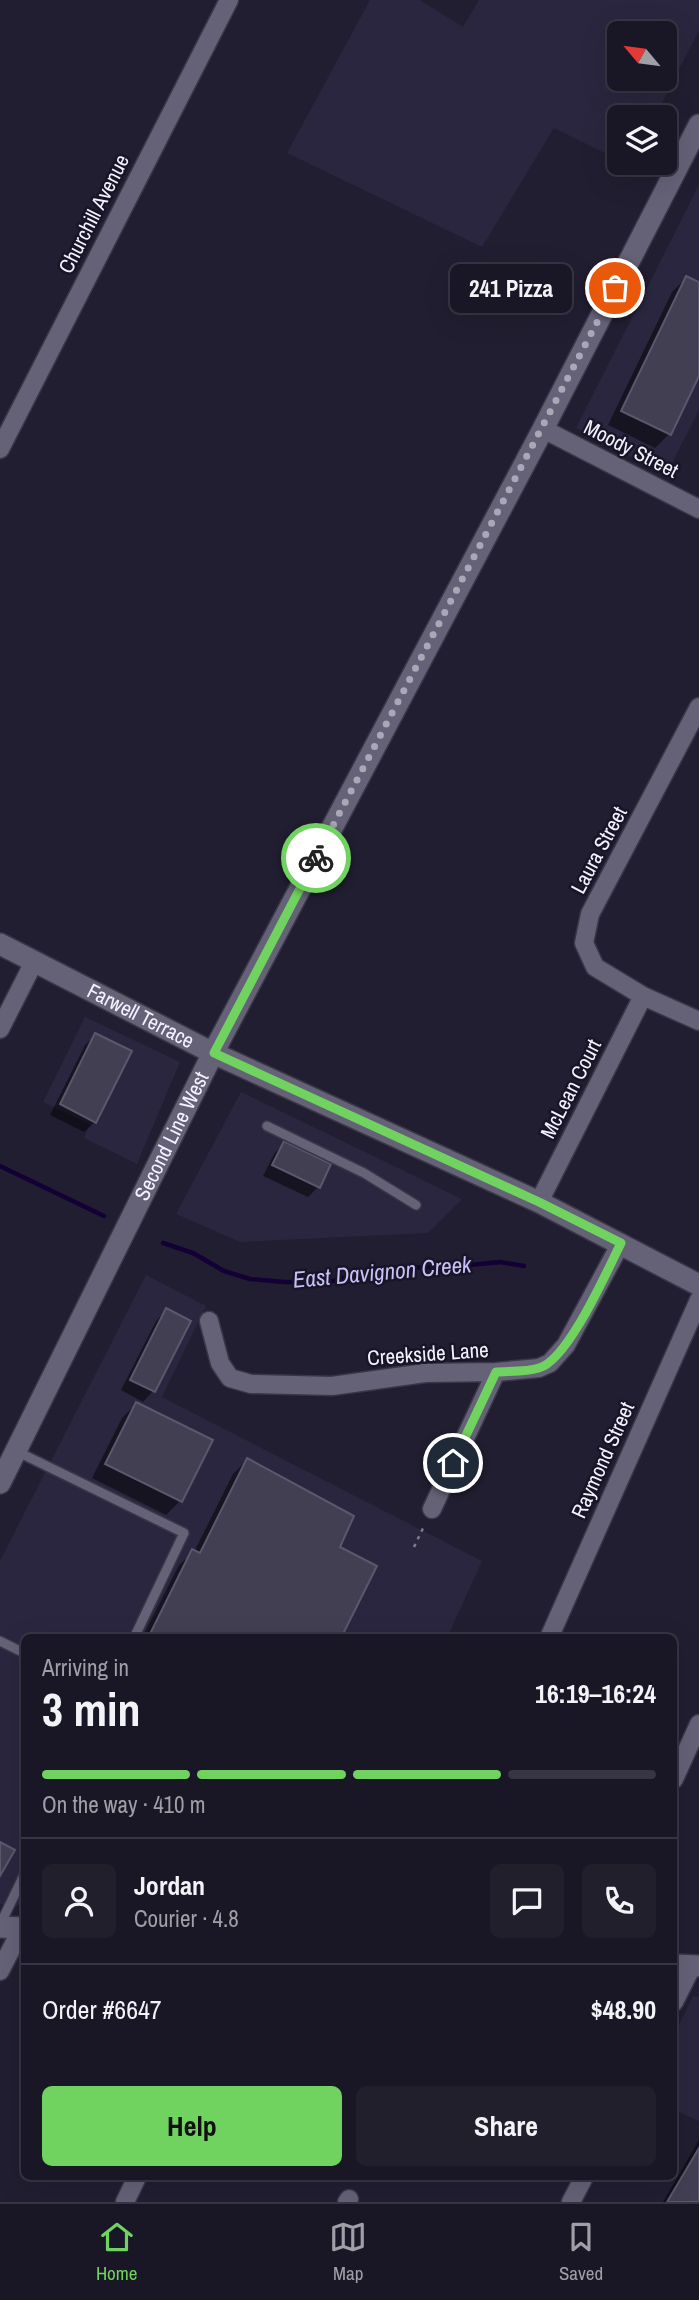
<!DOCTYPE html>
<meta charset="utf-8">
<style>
body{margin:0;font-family:"Archivo Narrow",sans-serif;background:#221f2d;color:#f1f3f6;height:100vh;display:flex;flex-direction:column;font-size:26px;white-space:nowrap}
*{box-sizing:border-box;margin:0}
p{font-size:23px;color:#9f9fa7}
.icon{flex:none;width:38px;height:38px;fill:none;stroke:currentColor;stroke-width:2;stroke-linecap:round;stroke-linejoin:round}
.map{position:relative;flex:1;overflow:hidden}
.side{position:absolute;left:21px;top:1634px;width:656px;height:546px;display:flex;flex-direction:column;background:#191625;border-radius:10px;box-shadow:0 7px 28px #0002,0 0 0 2px #373542}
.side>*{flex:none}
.needle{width:46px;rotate:299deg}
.tools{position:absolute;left:607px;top:21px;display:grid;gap:14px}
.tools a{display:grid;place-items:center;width:70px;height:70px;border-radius:10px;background:#191625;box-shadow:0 7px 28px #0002,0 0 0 2px #373542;font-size:35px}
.pin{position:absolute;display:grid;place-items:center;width:60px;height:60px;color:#fff;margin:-30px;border:4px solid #fff;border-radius:50%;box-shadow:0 2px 7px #0007}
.courier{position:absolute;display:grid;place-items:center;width:70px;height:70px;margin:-35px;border:5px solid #70d35f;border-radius:50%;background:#fff;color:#222;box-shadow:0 2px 9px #0007}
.bubble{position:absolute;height:49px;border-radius:10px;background:#191625;box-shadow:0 7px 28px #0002,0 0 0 2px #373542;font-size:23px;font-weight:800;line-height:49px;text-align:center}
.headline em{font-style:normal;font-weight:800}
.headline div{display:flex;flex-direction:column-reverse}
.headline{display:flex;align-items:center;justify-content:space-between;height:119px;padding:0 21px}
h1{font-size:46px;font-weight:800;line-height:52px}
.bar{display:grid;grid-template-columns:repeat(4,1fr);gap:10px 7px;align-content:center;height:84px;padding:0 21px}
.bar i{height:9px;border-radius:5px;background:#373542}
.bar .active{background:#70d35f}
.bar p{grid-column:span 4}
.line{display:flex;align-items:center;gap:18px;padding:0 21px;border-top:2px solid #373542}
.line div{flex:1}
.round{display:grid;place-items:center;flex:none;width:74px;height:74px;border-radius:10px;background:#221f2d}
.button{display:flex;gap:14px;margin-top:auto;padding:14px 21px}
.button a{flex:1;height:80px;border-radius:10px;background:#70d35f;color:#111;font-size:28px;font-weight:800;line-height:80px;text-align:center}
.button a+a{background:#221f2d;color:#f1f3f6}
.menu{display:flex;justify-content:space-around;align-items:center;height:98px;border-top:2px solid #373542;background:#191625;font-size:19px;color:#9f9fa7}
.menu a{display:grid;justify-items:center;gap:4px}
.menu .active{color:#70d35f}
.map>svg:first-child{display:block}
.built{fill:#2a263f;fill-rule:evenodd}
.shadow{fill:#0007}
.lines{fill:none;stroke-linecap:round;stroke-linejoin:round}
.stream{stroke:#130035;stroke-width:4.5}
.building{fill:#423f53;stroke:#5b586d;stroke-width:2}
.lane-casing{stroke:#393746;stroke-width:12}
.street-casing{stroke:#393746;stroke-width:21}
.secondary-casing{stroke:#393746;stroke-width:24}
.path{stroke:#7e7c8c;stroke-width:2.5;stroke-dasharray:3.5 5;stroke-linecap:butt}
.lane{stroke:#656278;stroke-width:9}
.street{stroke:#656278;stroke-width:18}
.secondary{stroke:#656278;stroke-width:21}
.done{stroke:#aaa8b7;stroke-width:7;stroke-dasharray:0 12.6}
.route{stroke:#70d35f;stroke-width:9}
.labels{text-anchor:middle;stroke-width:5;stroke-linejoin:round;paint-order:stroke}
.street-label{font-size:21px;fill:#f3f2ff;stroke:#181527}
.water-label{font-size:23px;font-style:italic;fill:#c8c1f8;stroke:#181527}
</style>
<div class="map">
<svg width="699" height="2202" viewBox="0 0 699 2202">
<rect width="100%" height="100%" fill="#211e31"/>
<path class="built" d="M370,0H420L463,27L479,0H699V30L655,117H620L619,160L554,128L482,247L287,153ZM665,33V79H620V33Z
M699,185V410L666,475L576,428Z
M85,1017L180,1062L137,1164L84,1138L90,1124L43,1102Z
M241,1092L462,1199L428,1233L240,1242L176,1214Z
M146,1275L206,1306L162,1397L482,1561L447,1638H24V1906L0,1904V1561Z
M693,1996L699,1997V2121L674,2110V2035Z"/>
<path class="shadow" d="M686,278L697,283L699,279V372L669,434L655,448L608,425L672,292Z
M96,1035L95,1122L84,1132L50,1115L85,1045Z
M284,1143L318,1187L308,1197L263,1176L274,1154Z
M166,1310L189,1321L153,1391L143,1402L121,1390L156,1321Z
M136,1404L180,1501L166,1515L92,1478L122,1418Z
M247,1460L337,1548L339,1638H142L179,1565L194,1552L233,1474Z
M699,2140V2202H663Z"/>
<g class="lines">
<path class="stream" d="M0,1166L104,1216
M163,1243L193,1253L224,1271L250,1279L284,1282H328L381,1268L449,1267L500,1262L524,1266"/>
</g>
<path class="building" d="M686,276L699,282V376L671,435L621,411Z
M95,1033L132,1051L96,1123L60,1104Z
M284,1141L331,1164L320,1188L272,1165Z
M166,1308L191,1321L155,1392L130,1380Z
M136,1402L213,1440L182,1502L105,1464Z
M247,1458L354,1516L340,1547L377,1566L341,1638H148L192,1549L200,1553Z
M0,1842L15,1850L0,1876Z
M699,2148V2202H667Z"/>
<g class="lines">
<g class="lane-casing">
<path id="lane" d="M267,1126L364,1173L416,1205
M16,1451L184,1533L134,1638
M0,1641L24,1653
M0,1925L24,1875"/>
</g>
<g class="street-casing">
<path id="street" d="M543,429L699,509
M0,449L229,0
M699,707L590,914L584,943L595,967L643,996L699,1021
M0,1029L34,962
M539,1202L643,996
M209,1321L220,1363L230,1378L251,1384L332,1386L425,1373L496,1372L539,1368L550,1363L566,1345L621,1243
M432,1509L496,1372
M549,1638L699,1300
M674,1779L699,1724
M0,1971L22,1928
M674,2002L692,1966
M125,2202L137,2177
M347,2202L349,2199
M571,2202L584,2177"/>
</g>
<g class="secondary-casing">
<g id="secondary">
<path id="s1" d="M0,944L213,1053L539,1202L699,1285"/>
<path id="s2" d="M0,1483L213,1053L543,429L699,125"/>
<path d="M0,1927L24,1928"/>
<path d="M674,1965L699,1966"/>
</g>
</g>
<path class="path" d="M414,1547L425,1524"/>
<use href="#lane" class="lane"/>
<use href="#street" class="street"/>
<use href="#secondary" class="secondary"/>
</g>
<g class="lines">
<path class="done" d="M316,858L615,288"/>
<path class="route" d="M316,858L214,1053L539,1202L621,1243C607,1271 568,1360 539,1368C526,1372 510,1371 496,1372L453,1463"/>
</g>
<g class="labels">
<g class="street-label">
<text transform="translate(94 214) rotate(-63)" y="7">Churchill Avenue</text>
<text transform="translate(631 449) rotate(27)" y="7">Moody Street</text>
<text transform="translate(599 850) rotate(-62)" y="7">Laura Street</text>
<text dy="7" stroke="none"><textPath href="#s1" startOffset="158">Farwell Terrace</textPath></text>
<text transform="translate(571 1089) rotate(-63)" y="7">McLean Court</text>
<text dy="7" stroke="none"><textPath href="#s2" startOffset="387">Second Line West</textPath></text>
<text transform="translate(428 1354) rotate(-4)" y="7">Creekside Lane</text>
<text transform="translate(603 1460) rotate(-66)" y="7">Raymond Street</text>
</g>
<g class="water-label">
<text transform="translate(382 1272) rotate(-5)" y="8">East Davignon Creek</text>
</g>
</g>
</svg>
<div class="tools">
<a><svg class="needle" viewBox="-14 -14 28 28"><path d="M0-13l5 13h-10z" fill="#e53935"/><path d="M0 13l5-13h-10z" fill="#9f9fa7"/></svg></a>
<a><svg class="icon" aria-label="layers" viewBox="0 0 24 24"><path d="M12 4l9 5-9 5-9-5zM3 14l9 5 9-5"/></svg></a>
</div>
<div class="pin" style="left:615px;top:288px;background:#ea580c"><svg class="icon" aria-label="bag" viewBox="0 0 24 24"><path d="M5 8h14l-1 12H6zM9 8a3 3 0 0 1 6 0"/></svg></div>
<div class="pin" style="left:453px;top:1463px;background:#1f2937"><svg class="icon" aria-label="home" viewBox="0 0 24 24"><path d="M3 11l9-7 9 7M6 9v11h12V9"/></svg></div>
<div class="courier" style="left:316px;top:858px"><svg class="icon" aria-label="bike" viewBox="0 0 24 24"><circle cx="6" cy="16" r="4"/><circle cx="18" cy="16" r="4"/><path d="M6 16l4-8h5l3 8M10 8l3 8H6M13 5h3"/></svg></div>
<div class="bubble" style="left:450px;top:264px;width:122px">241 Pizza</div>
<section class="side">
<div class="headline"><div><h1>3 min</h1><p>Arriving in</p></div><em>16:19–16:24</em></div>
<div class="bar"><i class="active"></i><i class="active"></i><i class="active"></i><i></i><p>On the way · 410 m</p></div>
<div class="line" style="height:126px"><a class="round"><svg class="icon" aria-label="person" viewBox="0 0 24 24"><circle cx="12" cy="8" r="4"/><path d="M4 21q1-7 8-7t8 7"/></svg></a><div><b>Jordan</b><p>Courier · 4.8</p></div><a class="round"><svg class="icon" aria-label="chat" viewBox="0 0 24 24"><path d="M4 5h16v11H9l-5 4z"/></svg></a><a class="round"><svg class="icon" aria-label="phone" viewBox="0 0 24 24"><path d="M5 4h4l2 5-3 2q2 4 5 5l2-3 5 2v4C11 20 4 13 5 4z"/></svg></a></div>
<div class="line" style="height:91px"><div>Order #6647</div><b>$48.90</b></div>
<div class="button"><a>Help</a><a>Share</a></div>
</section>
</div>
<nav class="menu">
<a class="active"><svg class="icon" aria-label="home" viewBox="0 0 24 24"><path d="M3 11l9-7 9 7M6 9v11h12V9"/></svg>Home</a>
<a><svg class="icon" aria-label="map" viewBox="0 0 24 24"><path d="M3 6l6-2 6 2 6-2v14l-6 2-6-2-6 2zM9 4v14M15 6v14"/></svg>Map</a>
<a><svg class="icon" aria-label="saved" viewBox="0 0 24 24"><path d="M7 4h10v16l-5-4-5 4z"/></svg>Saved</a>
</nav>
